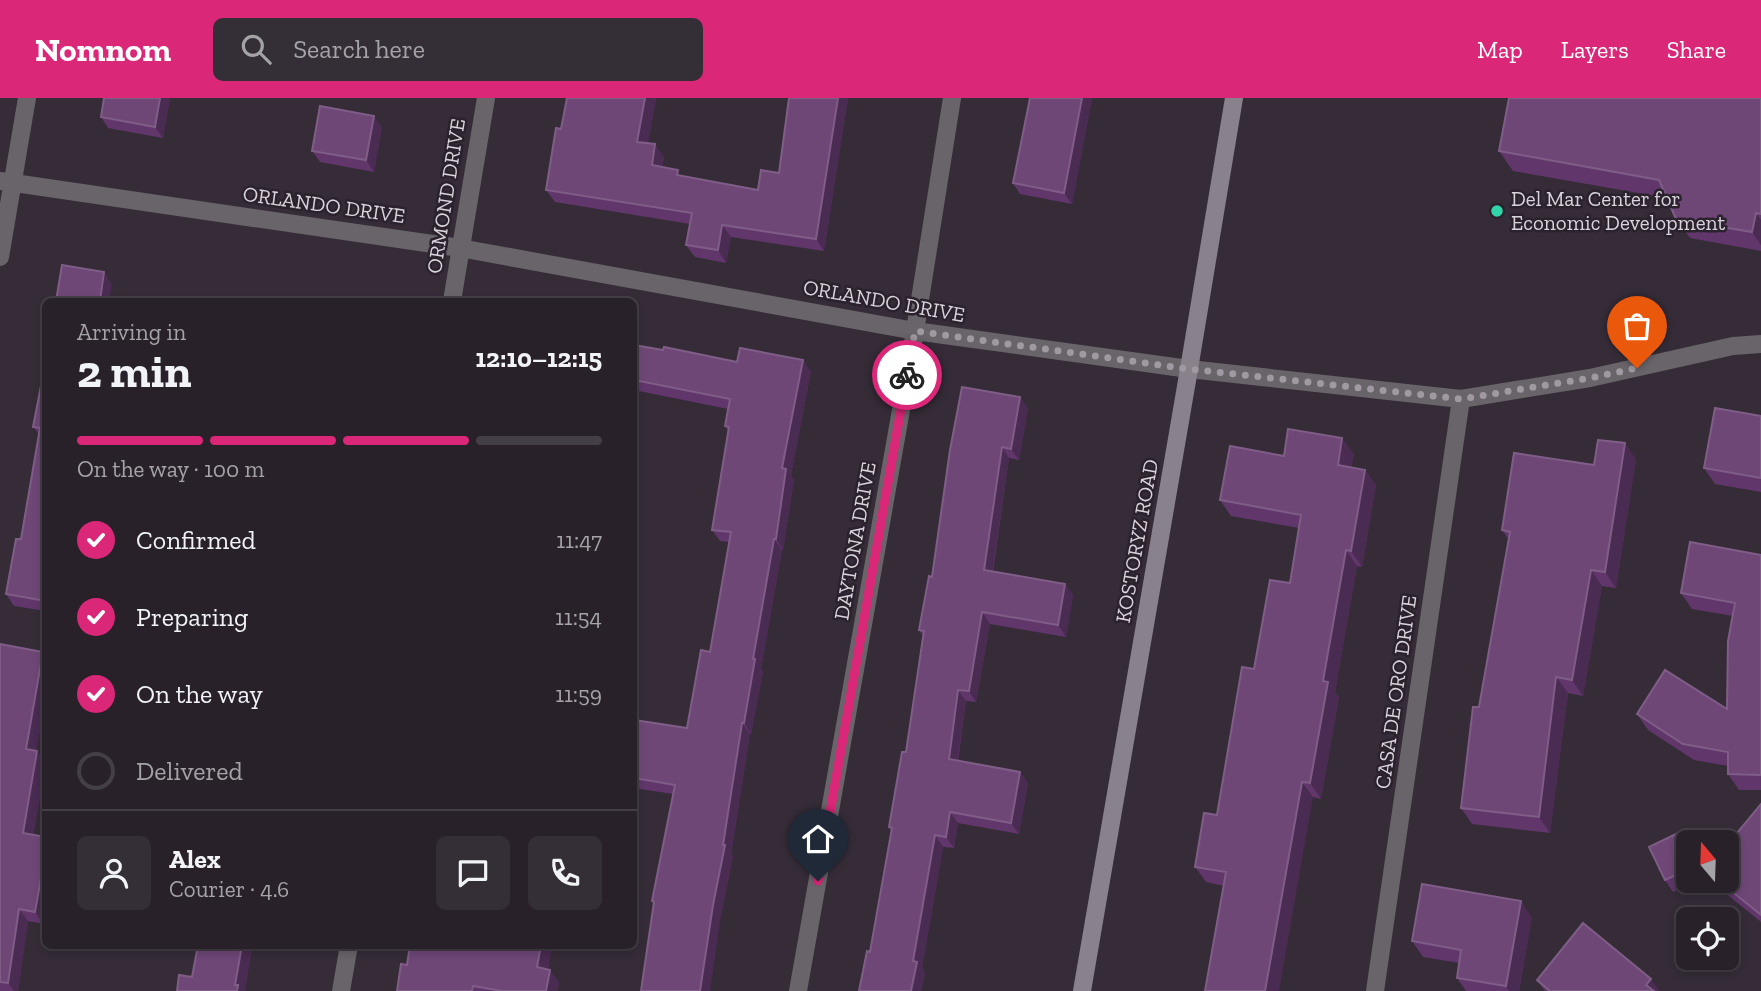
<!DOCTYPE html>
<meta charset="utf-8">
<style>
body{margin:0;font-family:"Zilla Slab",serif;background:#342e36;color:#f1f3f6;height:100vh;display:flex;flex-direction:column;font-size:26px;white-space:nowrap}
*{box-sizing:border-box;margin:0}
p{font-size:23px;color:#a5a3a8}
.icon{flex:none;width:38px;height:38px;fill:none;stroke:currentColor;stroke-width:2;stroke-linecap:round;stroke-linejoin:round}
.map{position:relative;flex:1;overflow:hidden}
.sheet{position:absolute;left:42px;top:200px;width:595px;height:651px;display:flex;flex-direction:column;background:#28212a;border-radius:10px;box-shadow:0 4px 10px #0003,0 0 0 2px #443e47}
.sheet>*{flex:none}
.needle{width:46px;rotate:341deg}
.tools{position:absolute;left:1676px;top:732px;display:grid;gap:14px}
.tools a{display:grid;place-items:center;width:63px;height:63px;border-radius:10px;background:#28212a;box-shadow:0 4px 10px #0003,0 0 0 2px #443e47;font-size:35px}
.pin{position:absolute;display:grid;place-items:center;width:60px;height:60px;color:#fff;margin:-72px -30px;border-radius:50% 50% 50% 0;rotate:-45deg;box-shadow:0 0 7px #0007}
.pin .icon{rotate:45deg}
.courier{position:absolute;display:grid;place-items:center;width:70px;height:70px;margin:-35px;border:5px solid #db2777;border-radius:50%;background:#fff;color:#222;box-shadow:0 2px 9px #0007}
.head em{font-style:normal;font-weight:800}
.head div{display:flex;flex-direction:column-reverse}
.head{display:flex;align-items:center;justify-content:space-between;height:119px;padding:0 35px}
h1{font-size:46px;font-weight:800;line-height:52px}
.bar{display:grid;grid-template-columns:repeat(4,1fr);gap:10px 7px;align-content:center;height:84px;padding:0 35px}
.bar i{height:9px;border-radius:5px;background:#443e47}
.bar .on{background:#db2777}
.bar p{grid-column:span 4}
.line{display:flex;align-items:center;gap:18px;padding:0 35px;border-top:2px solid #443e47}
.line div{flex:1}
.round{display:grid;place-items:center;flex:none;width:74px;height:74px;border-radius:10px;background:#342e36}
ol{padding:0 35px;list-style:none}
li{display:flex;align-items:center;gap:21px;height:77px}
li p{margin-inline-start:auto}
li .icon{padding:7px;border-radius:50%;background:#db2777;color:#fff;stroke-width:4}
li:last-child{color:#a5a3a8}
li i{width:38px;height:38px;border:4px solid #443e47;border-radius:50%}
header{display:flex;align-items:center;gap:42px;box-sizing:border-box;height:98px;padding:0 35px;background:#db2777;color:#fff}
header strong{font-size:33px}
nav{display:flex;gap:38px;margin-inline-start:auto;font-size:24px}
.search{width:490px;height:63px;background:#342e36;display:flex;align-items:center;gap:18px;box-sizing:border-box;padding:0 24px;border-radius:10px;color:#a5a3a8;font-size:26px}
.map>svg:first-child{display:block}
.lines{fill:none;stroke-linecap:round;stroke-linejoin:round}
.minor{stroke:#69646a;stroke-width:18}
.secondary{stroke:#89818b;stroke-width:18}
.wall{fill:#61366b}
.shaded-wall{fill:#4a2b52}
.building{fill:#6e4777;stroke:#7f5d87;stroke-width:2}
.done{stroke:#a099a2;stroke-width:7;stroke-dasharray:0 12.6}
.route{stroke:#db2777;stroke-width:9}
.poi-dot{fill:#31d4a9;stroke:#2b222e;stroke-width:2.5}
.labels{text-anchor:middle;stroke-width:5;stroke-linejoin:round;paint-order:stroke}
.street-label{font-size:21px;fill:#d9d3db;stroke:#2b222e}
.poi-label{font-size:21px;fill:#d9d3db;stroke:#2b222e;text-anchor:start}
</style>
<header>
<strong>Nomnom</strong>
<div class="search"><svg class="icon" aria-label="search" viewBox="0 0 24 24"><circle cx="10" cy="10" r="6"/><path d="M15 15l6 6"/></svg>Search here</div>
<nav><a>Map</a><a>Layers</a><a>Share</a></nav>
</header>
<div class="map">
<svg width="1761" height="893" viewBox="0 0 1761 893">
<rect width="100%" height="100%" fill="#352c38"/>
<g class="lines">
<path class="minor" d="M0,83L460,150L915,233L1189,271L1461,301L1590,280L1733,248L1761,246
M0,159L27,0
M452,203L486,0
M341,893L349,847
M798,893L915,233L952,0
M1375,893L1461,301"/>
<path class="secondary" d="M1082,893L1189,271L1234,0"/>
</g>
<path class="wall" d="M170,0L163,40L108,30L101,19Z
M567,0H656L648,45L664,59L662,69L682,78L758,92L779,75L789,0H848L824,153L731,139L726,165L695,159L686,147L690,126L555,104L546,92L561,31Z
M1030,0H1092L1072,106L1020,96L1013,85Z
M1761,0V153L1690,140L1676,121L1667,100L1513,73L1499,53Z
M382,29L374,74L320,64L312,53Z
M634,247L737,264L811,273L791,377L794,382L783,452H782L761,571L763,573L751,636H750L731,756L733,758L721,818L654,805L652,803L673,696L634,690V622L687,630L710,554L729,444L720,443L712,432L728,333L725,328L728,311L634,292Z
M46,262V513L14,508L6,496L21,441L39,336L33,329Z
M1028,310L1019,362L1009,360L993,474L1065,486L1073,497L1066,539L990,526L976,604L966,603L958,663L1020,674L1028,685L1019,736L958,725L954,750L943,749L922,870L925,875L921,893H859L870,854L892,733L889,729L906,654L923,538L919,532L932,479L950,352Z
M1761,318V394L1715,386L1704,370Z
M1354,356L1351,369L1365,372L1376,387L1362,469L1357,468L1335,594L1339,599L1321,701L1313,699L1224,788L1206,784L1195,769L1217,717L1254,571L1290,485L1299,430L1231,418L1220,402L1284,358Z
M1636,361L1616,490L1602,488L1583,598L1568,595L1550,735L1472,726L1461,710L1509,442L1502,432L1594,367Z
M1761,457V692H1739L1728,676V668L1694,662L1648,632L1637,616L1727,611L1733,518L1692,511L1681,495Z
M0,546L43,554L46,557V600L36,653L46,665V668L33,737L44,826L28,823L18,893H0Z
M1761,706V824L1718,789L1713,782H1727Z
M1689,744V782H1697L1673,794L1665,782Z
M1532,819L1519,893H1466L1457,880L1459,865L1423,859L1412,843Z
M410,847H552L548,871L559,884L557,893H397L407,867Z
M1537,882L1660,893H1545Z"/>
<path class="shaded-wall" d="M160,0H170L163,40L155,29Z
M645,0H656L646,56L637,44Z
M838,0H848L824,153L816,141Z
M1082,0H1092L1072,106L1064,95Z
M374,18L382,29L374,74L366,62Z
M655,46L664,59L661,79L652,67Z
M1756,115L1761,122V147L1752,134Z
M722,127L731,139L726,165L718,152Z
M104,174L112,186L109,203H100Z
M803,262L811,273L791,377L794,382L783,452L776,441L782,370Z
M1020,299L1028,310L1019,362L1011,351Z
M1342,340L1354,356L1349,383L1338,367Z
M1625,345L1636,361L1616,490L1605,474Z
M1002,349L1009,360L991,483L984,472Z
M1365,372L1376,387L1362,469L1351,453Z
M774,441L782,452L761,571L763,573L751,636L744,625L753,561Z
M1346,452L1357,468L1335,594L1339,599L1321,701L1310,685L1323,583Z
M1591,472L1602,488L1583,598L1572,582Z
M1065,486L1073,497L1066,539L1058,527Z
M982,514L990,526L976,604L969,593Z
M43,554L46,557V600L34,664L26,651Z
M1556,579L1568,595L1550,735L1539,719Z
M958,592L966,603L956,672L949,661Z
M742,625L750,636L731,756L733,758L721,818L710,893H700Z
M37,653L46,665V668L31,747L23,735Z
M1020,674L1028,685L1019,736L1011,725Z
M1302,684L1313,699L1279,893H1265Z
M950,714L958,725L954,750L946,739Z
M935,737L943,749L922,870L925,875L921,893H911L913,863Z
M46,752V816L44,826L35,814Z
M1521,803L1532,819L1519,893H1509L1506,888Z
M19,811L28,823L18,893H14L8,885Z
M242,847H253L245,893H237L235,887Z
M541,847H552L546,882L537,869Z
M550,872L559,884L557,893H546Z
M1651,881L1660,893H1651L1646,887Z"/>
<path class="building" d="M104,0H160L155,29L101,19Z
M567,0H645L637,44L655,46L652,67L678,72L677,77L758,92L761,72L779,75L789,0H838L816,141L722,127L718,152L686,147L692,115L546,92L556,30L561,31Z
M1030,0H1082L1064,95L1013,85Z
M1509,0H1761V116L1756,115L1752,134L1676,121L1659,82L1499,53Z
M320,8L374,18L366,62L312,53Z
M62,167L104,174L100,203H56Z
M634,247L663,252L664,249L737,264L740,250L803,262L782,370L786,371L776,441H774L753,561H755L744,625H742L723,747H725L713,807L700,893H641L654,804L652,803L675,687L634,680V622L687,630L701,552L710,554L731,434L712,432L729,329L725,328L730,301L634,282Z
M46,262V503L6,496L16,441H21L40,330L33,329Z
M962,289L1020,299L1011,351L1002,349L984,472L1065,486L1058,527L982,514L969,593L958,592L949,661L1020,674L1011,725L950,714L946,739L935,737L913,863L917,864L911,893H859L867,853L870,854L892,730L889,729L902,654H906L924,533L919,532L929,478L932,479L950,352Z
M1715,310L1761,318V380L1704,370Z
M1288,331L1342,340L1338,367L1365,372L1351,453L1346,452L1323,583L1328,584L1310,685L1302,684L1265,893H1205L1226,774L1195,769L1204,715L1217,717L1242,569L1254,571L1270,482L1290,485L1301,417L1220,402L1230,348L1284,358Z
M1598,342L1625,345L1605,474L1591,472L1572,582L1556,579L1539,719L1461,710L1473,609H1479L1510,434L1502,432L1514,355L1594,367Z
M1690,444L1761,457V677L1728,676V654L1683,646L1637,616L1665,572L1727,611L1728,543L1735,505L1681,495Z
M0,546L43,554L26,651L37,653L23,735L46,739V752L35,814L19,811L8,885L0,884Z
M1761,706V817L1718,782H1727V747Z
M1686,731L1692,744H1689V771L1665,782L1649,749Z
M1422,786L1521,803L1506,888L1457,880L1461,852L1412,843Z
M1583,825L1651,881L1646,887L1654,893H1550L1537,882Z
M198,847H242L235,887H238L237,893H177L179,877L192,879Z
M410,847H541L537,869L550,872L546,893H502L473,888L472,893H397L401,866L407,867Z"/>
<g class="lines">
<path class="done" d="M907,277L915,233L1189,271L1461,301L1590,280L1637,270"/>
<path class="route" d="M818,783L907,277"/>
</g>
<circle class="poi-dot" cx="1497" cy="113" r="7"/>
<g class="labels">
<g class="street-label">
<text transform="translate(446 98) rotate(-81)" y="7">ORMOND DRIVE</text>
<text transform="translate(324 107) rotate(8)" y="7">ORLANDO DRIVE</text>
<text transform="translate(884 203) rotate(10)" y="7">ORLANDO DRIVE</text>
<text transform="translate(855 443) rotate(-80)" y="7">DAYTONA DRIVE</text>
<text transform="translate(1137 443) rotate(-80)" y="7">KOSTORYZ ROAD</text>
<text transform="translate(1396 594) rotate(-82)" y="7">CASA DE ORO DRIVE</text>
</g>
<g class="poi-label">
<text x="1511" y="108">Del Mar Center for<tspan x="1511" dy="24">Economic Development</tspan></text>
</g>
</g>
</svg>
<div class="tools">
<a><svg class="needle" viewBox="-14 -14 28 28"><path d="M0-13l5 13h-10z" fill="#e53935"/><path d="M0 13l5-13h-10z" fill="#a5a3a8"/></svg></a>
<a><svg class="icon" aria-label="locate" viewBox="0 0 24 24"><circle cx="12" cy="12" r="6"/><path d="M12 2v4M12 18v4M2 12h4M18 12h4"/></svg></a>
</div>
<div class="pin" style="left:1637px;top:270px;background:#ea580c"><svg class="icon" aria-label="bag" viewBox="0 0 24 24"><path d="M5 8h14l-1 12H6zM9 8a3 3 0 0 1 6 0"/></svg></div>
<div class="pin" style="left:818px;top:783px;background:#1f2937"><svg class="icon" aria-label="home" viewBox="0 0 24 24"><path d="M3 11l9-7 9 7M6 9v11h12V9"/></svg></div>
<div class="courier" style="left:907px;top:277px"><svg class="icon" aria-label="bike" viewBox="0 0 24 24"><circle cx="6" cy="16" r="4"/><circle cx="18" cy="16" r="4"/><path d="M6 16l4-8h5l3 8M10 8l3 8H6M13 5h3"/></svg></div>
<section class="sheet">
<div class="head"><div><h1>2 min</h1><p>Arriving in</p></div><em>12:10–12:15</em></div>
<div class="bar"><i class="on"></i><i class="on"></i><i class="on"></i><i></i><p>On the way · 100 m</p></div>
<ol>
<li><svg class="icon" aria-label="check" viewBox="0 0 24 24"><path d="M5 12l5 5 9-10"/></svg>Confirmed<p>11:47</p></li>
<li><svg class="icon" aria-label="check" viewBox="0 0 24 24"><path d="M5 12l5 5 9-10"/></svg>Preparing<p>11:54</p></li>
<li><svg class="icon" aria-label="check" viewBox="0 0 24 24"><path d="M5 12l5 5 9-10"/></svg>On the way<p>11:59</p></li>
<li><i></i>Delivered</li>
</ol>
<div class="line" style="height:126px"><a class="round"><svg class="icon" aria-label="person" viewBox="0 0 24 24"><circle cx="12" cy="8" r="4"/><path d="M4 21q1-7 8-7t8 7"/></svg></a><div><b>Alex</b><p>Courier · 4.6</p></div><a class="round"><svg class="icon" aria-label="chat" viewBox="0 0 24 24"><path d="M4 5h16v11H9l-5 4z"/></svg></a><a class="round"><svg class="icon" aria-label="phone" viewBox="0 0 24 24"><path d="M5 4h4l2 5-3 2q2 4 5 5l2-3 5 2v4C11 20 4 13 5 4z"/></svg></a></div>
</section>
</div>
